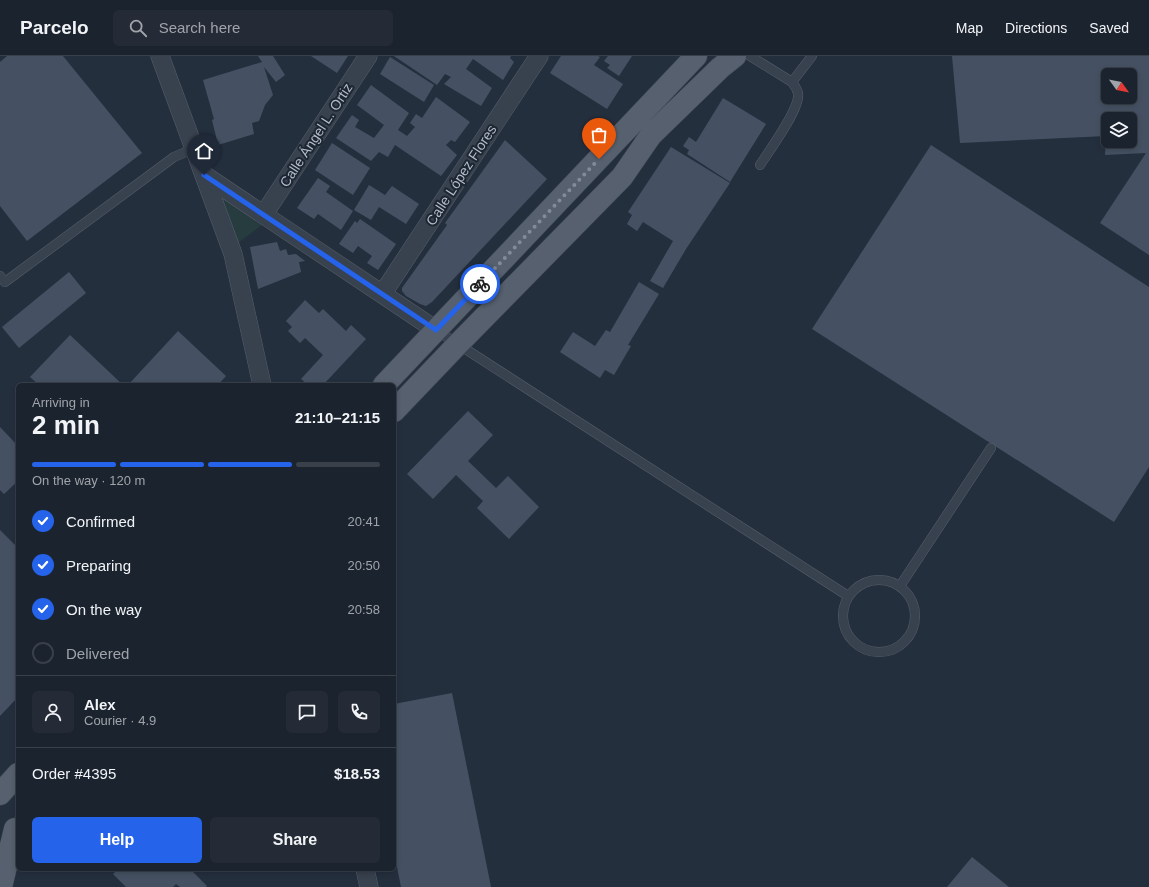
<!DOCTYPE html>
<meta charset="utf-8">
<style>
body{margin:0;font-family:Arial,sans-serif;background:#242b36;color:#f1f3f6;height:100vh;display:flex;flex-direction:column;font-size:15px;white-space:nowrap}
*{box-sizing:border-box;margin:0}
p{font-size:13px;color:#a0a4aa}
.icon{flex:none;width:22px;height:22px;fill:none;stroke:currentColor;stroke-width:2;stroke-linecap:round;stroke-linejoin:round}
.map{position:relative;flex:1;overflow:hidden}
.sheet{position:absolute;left:16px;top:327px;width:380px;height:488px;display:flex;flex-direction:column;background:#1b232e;border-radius:6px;box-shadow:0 2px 6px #0003,0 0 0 1px #39404a}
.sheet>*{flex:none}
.needle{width:26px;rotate:123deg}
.tools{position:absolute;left:1101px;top:12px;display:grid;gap:8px}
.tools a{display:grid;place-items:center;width:36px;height:36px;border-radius:6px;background:#1b232e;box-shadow:0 2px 6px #0003,0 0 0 1px #39404a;font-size:20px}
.pin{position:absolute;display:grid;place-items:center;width:34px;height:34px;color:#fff;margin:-41px -17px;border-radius:50% 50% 50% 0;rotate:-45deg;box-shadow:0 0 4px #0007}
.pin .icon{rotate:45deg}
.courier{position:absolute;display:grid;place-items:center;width:40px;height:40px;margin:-20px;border:3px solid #2563eb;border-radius:50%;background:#fff;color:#222;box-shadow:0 1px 5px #0007}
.summary em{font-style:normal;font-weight:600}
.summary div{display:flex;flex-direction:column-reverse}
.summary{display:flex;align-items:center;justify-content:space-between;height:68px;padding:0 16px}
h1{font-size:26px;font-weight:600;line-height:30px}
.bar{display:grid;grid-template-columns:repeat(4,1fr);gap:6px 4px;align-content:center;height:48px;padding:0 16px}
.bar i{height:5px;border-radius:3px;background:#39404a}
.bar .selected{background:#2563eb}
.bar p{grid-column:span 4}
.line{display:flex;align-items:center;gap:10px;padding:0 16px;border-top:1px solid #39404a}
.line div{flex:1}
.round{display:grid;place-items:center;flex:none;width:42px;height:42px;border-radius:6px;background:#242b36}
ol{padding:0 16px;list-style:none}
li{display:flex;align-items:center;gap:12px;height:44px}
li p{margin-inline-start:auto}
li .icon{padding:4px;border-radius:50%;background:#2563eb;color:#fff;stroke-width:4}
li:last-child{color:#a0a4aa}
li i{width:22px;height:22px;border:2px solid #39404a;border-radius:50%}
.button{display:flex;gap:8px;margin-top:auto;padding:8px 16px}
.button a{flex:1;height:46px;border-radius:6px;background:#2563eb;color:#fff;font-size:16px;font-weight:600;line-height:46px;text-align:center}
.button a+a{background:#242b36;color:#f1f3f6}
header{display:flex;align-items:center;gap:24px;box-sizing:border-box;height:56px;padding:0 20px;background:#1b232e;border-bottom:1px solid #39404a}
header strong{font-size:19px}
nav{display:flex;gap:22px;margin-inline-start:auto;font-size:14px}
.search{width:280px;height:36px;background:#242b36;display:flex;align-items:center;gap:10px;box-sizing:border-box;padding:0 14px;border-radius:6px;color:#a0a4aa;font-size:15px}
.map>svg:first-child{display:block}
.green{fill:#263c3f}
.building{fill:#455162;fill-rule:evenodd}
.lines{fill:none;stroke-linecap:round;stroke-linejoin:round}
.service-casing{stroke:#565f6c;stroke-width:10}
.minor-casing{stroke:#565f6c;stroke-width:19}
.primary-casing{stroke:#414a57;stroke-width:23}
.service{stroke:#38414e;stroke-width:9}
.minor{stroke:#38414e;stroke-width:18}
.primary{stroke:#56606e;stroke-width:22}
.done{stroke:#828b98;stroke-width:4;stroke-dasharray:0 7.2}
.route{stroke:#2563eb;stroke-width:5}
.labels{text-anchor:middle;stroke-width:4;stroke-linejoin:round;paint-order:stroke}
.street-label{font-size:14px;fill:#b4bcc9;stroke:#1d2633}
</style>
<header>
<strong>Parcelo</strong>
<div class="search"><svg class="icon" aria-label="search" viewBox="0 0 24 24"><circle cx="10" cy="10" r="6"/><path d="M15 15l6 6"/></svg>Search here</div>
<nav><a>Map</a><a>Directions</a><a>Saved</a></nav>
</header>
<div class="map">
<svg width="1149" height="831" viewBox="0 0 1149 831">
<rect width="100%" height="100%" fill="#242f3e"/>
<path class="green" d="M216,139L262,169L238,187Z"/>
<path class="building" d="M7,0H63L142,97L27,185L0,150V6Z
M258,0H273L285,19L276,26L264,11L273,39L265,49L259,65L252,67L254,78L218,89L212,64L214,63L203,24L262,6Z
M311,0H348L337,17Z
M394,0H511L510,2L514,6L503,24L473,3L466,13L492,32L481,50L444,28L451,21L445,18L437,29Z
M561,0H598L600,1L594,9L623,28L607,53L550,17Z
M608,0H632L619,20L607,12L610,9L604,5Z
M952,0H1149V199L1100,167L1146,97L1105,99L1106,80L960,87ZM1108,19H1130V41H1108ZM1108,63H1130V85H1108Z
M390,1L434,29L424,46L380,18Z
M371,29L409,57L398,74L407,80L415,71L410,67L416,58L422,62L436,41L470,66L455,86L451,84L446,89L457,99L441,120L395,89L388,101L379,96L371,105L336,82L352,59L359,64L355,71L374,82L384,69L357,49Z
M723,42L766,68L730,126L687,98L689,94L683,90L689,81L696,86Z
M505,84L547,123L432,246L426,250L420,248L406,240L402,235V232L447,169L445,167Z
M332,87L370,112L353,139L315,114Z
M931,89L1149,231V411L1114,466L812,273Z
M671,91L730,127L686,193L663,232L650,225L673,185L643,166L637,175L627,168L632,159L628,156Z
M318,122L330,130L326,136L353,155L341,174L318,158L314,163L297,152Z
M369,129L385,139L392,130L419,148L406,168L379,151L371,164L354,154Z
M360,163L396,188L378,214L367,207L372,200L358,190L353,197L339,188L355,165L357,167Z
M277,186L280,195L286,193L288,199L296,198L305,205L299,206L301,216L258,233L250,191Z
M69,216L86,237L19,292L2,271Z
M639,226L659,238L628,289L631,290L614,319L605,314L600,322L560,296L573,276L595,290L606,274L610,276Z
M305,244L319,257L323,253L346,275L351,269L366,283L323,329H308L301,323L323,299L305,282L300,287L288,275L292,271L286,265Z
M178,275L226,320L218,329H128Z
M70,279L123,329H39L30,321Z
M468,355L493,379L468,405L496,432L508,420L539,451L509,483L477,452L483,445L456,419L433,443L407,418Z
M0,371L18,390V425L4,438L0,434Z
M0,474L18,492V641L0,660Z
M452,637L491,831H401L394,796V648Z
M972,801L1009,831H947Z
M118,813H190L207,830L206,831H180L176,828L173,831H126L113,818Z"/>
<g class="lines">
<g class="service-casing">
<path id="service" d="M750,0L792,26L812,0
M760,109C769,95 801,52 798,37C797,33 794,29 792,26
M0,220L5,226L174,101L195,92
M436,274L848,540
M843 560a36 36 0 1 1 72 0a36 36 0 1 1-72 0Z
M900,530L991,392"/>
</g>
<g class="minor-casing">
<path id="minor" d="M160,0L233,198L262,329
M204,119L436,274
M264,158L368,0
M383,237L539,0
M365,813L369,831"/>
</g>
<g class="primary-casing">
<path id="primary" d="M384,329L696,0
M394,355L458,288L622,121L651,79L720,12L735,0
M0,738L18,718
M1,831L15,773"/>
</g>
<use href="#service" class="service"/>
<use href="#minor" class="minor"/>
<use href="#primary" class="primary"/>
</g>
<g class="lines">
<path class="done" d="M480,228L599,103"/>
<path class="route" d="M204,119L436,274L480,228"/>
</g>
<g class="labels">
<g class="street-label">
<text transform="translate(316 79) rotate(-57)" y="5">Calle Ángel L. Ortiz</text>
<text transform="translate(461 119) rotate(-57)" y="5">Calle López Flores</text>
</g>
</g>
</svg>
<div class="tools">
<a><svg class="needle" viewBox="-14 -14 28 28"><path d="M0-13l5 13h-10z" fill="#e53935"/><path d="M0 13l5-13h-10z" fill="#a0a4aa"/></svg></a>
<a><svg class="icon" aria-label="layers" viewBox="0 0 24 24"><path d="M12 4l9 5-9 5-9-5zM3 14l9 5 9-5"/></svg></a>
</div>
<div class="pin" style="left:599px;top:103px;background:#ea580c"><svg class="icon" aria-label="bag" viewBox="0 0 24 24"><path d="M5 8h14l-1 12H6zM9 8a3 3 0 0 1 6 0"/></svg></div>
<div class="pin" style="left:204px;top:119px;background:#1f2937"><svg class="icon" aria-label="home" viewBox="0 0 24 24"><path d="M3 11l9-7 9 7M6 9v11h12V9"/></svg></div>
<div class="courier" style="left:480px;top:228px"><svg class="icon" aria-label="bike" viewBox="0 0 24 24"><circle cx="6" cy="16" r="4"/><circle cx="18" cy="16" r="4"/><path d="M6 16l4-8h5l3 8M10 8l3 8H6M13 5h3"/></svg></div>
<section class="sheet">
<div class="summary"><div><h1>2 min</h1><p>Arriving in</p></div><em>21:10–21:15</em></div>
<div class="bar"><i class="selected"></i><i class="selected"></i><i class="selected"></i><i></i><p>On the way · 120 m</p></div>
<ol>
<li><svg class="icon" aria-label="check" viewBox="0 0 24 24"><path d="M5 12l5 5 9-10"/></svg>Confirmed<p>20:41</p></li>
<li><svg class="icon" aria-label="check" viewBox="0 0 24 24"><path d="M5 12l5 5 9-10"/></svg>Preparing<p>20:50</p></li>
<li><svg class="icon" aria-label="check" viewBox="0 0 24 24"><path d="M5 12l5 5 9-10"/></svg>On the way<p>20:58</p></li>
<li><i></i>Delivered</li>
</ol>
<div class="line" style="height:72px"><a class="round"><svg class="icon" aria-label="person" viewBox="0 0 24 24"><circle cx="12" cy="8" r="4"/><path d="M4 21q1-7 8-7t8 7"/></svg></a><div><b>Alex</b><p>Courier · 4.9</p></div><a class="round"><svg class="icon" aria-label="chat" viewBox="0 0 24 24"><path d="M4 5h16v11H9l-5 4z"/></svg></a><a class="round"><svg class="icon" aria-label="phone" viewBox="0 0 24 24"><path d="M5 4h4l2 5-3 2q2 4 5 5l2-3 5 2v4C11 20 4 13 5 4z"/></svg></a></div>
<div class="line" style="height:52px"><div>Order #4395</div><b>$18.53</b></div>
<div class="button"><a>Help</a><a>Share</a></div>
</section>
</div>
